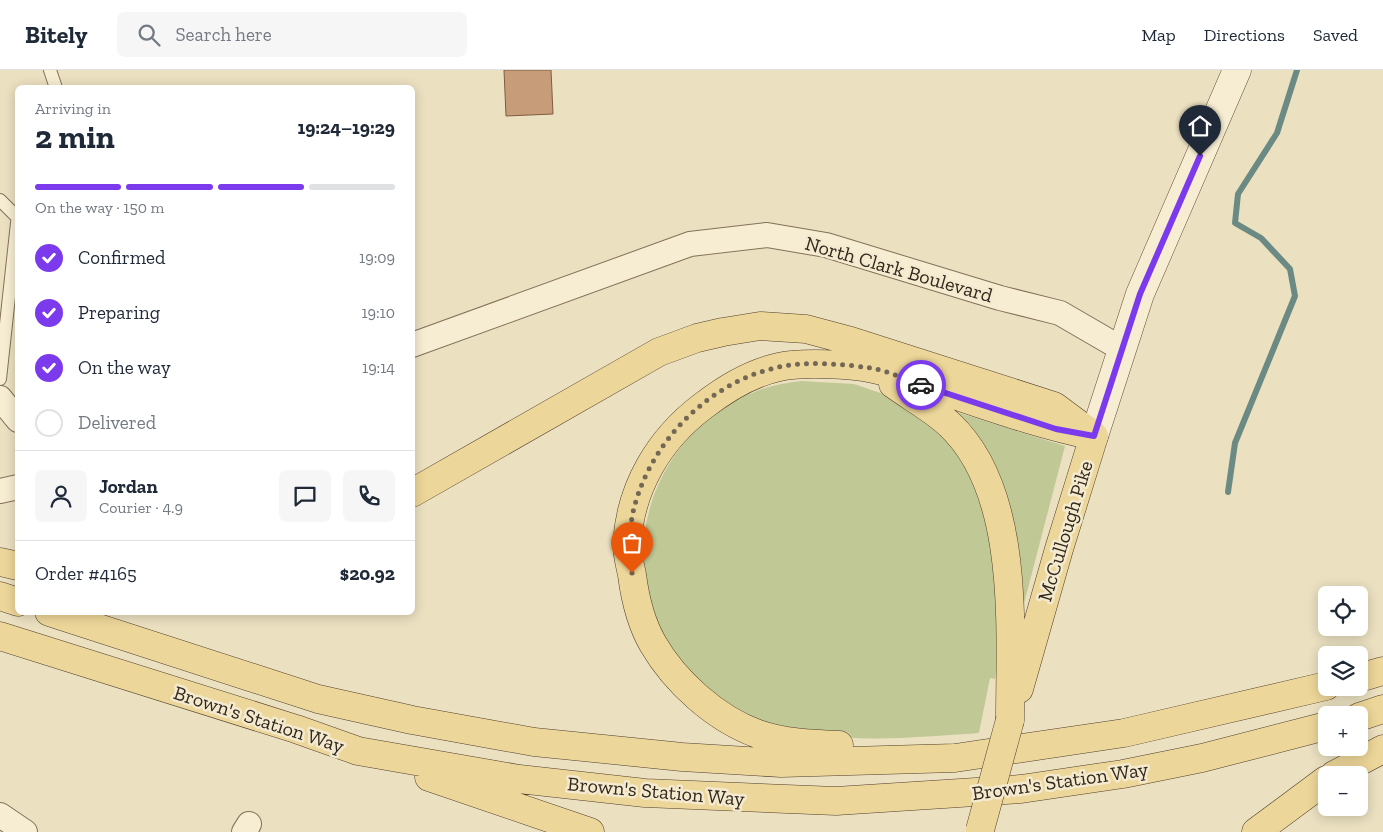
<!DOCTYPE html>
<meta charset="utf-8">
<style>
body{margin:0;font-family:"Zilla Slab",serif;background:#f6f6f7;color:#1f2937;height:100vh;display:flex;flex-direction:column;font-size:19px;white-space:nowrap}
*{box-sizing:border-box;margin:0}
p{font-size:16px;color:#747a83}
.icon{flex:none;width:28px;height:28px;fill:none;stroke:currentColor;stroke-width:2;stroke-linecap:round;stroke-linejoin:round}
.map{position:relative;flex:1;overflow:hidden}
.panel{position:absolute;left:15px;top:15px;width:400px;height:530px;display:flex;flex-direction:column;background:#fff;border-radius:8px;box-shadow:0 2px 12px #0003}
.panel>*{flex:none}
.fabs{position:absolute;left:1318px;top:516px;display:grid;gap:10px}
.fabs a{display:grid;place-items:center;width:50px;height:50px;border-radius:8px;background:#fff;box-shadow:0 2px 12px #0003;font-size:25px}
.pin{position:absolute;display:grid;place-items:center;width:42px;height:42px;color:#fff;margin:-51px -21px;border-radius:50% 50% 50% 0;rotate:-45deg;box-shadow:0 0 5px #0007}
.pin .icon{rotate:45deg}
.courier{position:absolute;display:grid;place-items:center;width:50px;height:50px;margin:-25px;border:4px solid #7c3aed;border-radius:50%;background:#fff;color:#222;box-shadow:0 1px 6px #0007}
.summary em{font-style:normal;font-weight:700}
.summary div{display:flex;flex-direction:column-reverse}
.summary{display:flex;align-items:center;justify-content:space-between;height:85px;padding:0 20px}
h1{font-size:32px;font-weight:700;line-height:38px}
.bar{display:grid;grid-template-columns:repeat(4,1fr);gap:8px 5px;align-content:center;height:60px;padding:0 20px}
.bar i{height:6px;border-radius:4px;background:#e0e1e3}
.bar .active{background:#7c3aed}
.bar p{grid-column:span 4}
.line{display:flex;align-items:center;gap:12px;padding:0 20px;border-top:1px solid #e0e1e3}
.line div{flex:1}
.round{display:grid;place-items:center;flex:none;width:52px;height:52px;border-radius:8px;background:#f6f6f7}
ol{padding:0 20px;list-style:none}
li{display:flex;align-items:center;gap:15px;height:55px}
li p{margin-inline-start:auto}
li .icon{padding:5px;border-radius:50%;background:#7c3aed;color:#fff;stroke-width:4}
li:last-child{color:#747a83}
li i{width:28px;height:28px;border:2px solid #e0e1e3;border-radius:50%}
header{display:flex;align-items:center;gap:30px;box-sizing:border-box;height:70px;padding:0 25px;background:#fff;border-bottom:1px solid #e0e1e3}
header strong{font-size:24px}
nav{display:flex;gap:28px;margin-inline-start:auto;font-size:18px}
.search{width:350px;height:45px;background:#f6f6f7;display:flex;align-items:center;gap:12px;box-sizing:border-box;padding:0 18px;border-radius:8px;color:#747a83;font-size:19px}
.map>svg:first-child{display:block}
.green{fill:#c0c895}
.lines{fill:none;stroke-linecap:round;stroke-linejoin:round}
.stream{stroke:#6b8a83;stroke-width:6}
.building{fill:#c79c78;stroke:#805c40}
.lane-casing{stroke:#837159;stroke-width:14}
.street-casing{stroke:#837159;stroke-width:26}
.secondary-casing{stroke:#64523c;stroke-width:29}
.primary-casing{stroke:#503f2d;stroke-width:29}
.lane{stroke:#f6edd2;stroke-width:12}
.street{stroke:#f6edd2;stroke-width:24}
.secondary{stroke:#f6edd2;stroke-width:28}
.primary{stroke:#edd699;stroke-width:28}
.primary-bridge-casing{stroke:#503f2d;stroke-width:29;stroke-linecap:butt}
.primary-bridge{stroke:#edd699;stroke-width:28}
.done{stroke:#736856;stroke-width:5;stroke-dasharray:0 9}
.route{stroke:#7c3aed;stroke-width:6}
.labels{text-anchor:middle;stroke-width:5;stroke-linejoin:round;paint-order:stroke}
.street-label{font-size:20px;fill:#33281d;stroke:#f3eacf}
</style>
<header>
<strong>Bitely</strong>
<div class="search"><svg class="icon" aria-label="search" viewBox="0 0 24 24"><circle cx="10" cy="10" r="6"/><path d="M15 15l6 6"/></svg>Search here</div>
<nav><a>Map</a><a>Directions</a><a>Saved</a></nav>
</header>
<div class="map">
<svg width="1383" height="762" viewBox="0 0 1383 762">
<rect width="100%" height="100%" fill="#ebe0c0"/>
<path class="green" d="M801,311L854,314L892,327L913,338L963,387L991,453L1000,569L995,609L990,608L979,663C904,668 827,677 755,649C741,644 723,635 711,626C702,619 694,606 687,597C680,590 673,582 667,574C656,559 650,536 646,518C631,434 677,352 757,321C771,315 787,313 801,311Z
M956,342L1065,376L1020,549L954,344Z"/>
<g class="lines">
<path class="stream" d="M1228,422L1235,373L1295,226L1290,199L1261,168L1235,153L1238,124L1277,63L1297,0"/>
</g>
<path class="building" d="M504,0H551L553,44L506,46Z"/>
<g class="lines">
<g class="lane-casing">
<path id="lane" d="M50,0L56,18
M0,130L16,146
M0,309L18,144"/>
</g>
<g class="street-casing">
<path id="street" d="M412,275L690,174L767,165L826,175L1000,228L1060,243L1122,279
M0,328L18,350
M0,421L18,417
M0,745L25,762
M244,762L249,754"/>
</g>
<g class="secondary-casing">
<path id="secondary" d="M1094,366L1140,224L1237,0"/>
</g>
<g class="primary-casing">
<path id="primary" d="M893,314C911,327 933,339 949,354C1021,421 1010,560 1010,650
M412,423L659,282L697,268L723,262L760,256L806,259L851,271L1054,336L1089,362
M0,492L18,496
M0,526L18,532
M49,542L318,629L412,650L534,672L682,687L781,693L955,688L1124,663L1326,616
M0,566L296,659L358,681L519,709L645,723L836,731L1021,719L1123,704L1202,688L1326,656
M1359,608L1383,601
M1019,619L1059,479L1094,366
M1359,647L1383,639
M839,675C812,674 784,673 758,664C716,649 675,612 653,574C642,555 635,528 632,505C630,495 627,484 627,474C630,418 659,369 703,336C725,319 751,303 779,297C801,292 852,294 874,299C900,305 926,316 951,324C999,340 1045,356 1094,366
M1334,705L1383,679
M429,707L590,762
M1256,762L1326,710"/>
</g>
<use href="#lane" class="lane"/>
<use href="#street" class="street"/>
<use href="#secondary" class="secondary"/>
<use href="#primary" class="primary"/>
<g class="primary-bridge-casing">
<path id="primary-bridge" d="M980,760L1010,650"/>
</g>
<use href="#primary-bridge" class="primary-bridge"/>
</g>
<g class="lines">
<path class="done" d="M632,503C630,494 628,485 628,477C627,467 631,456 632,447C646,376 707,312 779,297C807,291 843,294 871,298C888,301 905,309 921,315"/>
<path class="route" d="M921,315L1056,359L1094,366L1140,224L1200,86"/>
</g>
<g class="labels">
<g class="street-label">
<text transform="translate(899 199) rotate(16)" y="7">North Clark Boulevard</text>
<text transform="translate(1065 461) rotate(-73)" y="7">McCullough Pike</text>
<text transform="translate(259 649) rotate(18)" y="7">Brown's Station Way</text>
<text transform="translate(1060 711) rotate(-8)" y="7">Brown's Station Way</text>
<text transform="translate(656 721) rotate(5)" y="7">Brown's Station Way</text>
</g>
</g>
</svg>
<div class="fabs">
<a><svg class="icon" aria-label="locate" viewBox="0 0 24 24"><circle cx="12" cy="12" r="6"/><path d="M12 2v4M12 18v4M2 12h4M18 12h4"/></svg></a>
<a><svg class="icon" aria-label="layers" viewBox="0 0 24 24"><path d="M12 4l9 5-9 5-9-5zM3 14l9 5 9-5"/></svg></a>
<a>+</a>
<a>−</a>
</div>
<div class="pin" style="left:632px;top:503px;background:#ea580c"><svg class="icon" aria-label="bag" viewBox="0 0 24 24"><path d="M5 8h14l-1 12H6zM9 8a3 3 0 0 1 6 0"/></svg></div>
<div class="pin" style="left:1200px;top:86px;background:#1f2937"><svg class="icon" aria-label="home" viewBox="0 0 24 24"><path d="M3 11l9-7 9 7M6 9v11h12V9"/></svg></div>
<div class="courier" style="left:921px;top:315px"><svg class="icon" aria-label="car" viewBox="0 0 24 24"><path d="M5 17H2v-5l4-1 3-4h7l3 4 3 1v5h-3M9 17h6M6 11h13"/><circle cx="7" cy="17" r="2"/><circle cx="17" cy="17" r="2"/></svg></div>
<section class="panel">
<div class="summary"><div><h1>2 min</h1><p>Arriving in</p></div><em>19:24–19:29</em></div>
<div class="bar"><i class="active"></i><i class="active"></i><i class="active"></i><i></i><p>On the way · 150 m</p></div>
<ol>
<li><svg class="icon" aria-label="check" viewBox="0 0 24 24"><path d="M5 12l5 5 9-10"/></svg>Confirmed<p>19:09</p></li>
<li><svg class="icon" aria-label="check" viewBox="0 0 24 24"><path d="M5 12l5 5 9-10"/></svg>Preparing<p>19:10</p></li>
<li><svg class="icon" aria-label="check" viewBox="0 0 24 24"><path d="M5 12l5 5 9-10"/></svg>On the way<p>19:14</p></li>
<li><i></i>Delivered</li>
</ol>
<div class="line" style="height:90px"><a class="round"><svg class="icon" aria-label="person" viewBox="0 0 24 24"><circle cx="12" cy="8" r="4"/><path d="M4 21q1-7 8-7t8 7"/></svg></a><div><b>Jordan</b><p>Courier · 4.9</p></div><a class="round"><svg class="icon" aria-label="chat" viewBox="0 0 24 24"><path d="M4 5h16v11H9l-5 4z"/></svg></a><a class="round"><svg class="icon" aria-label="phone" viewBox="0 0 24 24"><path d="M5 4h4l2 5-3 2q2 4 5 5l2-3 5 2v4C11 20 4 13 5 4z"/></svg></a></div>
<div class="line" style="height:65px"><div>Order #4165</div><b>$20.92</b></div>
</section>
</div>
